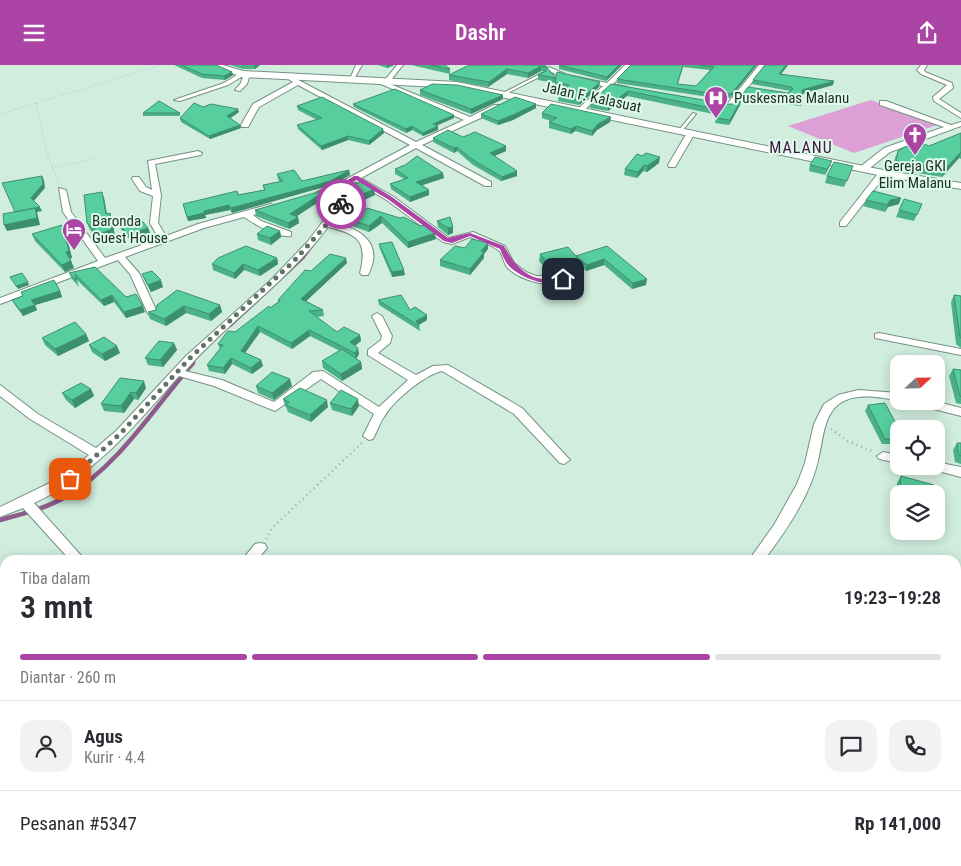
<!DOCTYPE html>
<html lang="id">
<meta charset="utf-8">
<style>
body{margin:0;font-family:"Roboto Condensed",sans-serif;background:#f2f2f3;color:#2b2b33;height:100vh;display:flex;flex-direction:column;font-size:19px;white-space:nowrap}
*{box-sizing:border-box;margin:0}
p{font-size:16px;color:#7c7c81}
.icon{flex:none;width:28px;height:28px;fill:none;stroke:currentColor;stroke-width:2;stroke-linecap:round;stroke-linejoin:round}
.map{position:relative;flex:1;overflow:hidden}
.details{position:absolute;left:0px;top:490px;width:961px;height:311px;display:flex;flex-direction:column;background:#fff;border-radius:15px 15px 0 0;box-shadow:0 2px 12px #0003}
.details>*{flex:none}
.needle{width:32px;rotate:68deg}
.controls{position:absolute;left:890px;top:290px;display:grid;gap:10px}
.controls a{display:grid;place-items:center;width:55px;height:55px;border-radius:10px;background:#fff;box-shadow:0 2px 12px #0003;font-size:25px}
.pin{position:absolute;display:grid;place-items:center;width:42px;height:42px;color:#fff;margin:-21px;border-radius:10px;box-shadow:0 2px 8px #0006}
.courier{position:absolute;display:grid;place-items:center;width:50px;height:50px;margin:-25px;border:4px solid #ac44a6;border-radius:50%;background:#fff;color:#222;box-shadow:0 1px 6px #0007}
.summary em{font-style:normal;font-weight:600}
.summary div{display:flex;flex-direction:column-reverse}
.summary{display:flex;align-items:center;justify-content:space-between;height:85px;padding:0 20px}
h1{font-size:32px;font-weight:600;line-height:38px}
.bar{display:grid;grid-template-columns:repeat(4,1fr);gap:8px 5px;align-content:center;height:60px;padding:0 20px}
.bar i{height:6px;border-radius:4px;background:#e1e1e2}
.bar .selected{background:#ac44a6}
.bar p{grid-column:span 4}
.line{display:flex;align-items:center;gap:12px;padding:0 20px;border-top:1px solid #e1e1e2}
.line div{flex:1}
.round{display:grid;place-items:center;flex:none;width:52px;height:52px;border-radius:15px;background:#f2f2f3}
header{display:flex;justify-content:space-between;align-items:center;height:65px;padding:0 20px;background:#ac44a6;color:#fff;font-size:22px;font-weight:600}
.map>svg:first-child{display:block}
.green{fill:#dc9fd6}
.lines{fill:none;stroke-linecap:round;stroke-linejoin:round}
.stream-far2{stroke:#8d5c8a;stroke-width:2.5}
.stream-far1{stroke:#8d5c8a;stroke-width:3}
.stream{stroke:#8d5c8a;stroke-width:4.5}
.service-casing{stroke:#759183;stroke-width:2}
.minor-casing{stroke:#759183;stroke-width:2}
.tertiary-casing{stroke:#759183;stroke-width:2}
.path-far1{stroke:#95aca0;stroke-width:1;stroke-dasharray:0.5 2.5;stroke-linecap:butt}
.path{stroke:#95aca0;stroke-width:2.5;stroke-dasharray:1 4;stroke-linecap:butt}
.service{fill:#fff;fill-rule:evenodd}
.minor{fill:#fff;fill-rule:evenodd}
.tertiary{fill:#fff;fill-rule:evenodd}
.wall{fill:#4bb187;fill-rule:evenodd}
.shaded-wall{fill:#3d906e}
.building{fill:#57ce9d;stroke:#3d906e}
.route{fill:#ac44a6}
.done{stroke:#607268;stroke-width:5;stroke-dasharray:0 9}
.labels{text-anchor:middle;stroke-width:4;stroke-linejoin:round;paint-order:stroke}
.far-street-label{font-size:15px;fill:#232f29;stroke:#ddfbeb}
.far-poi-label{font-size:15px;fill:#232f29;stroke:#ddfbeb;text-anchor:start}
.far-quarter-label{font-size:16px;letter-spacing:1px;fill:#461444;stroke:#ddfbeb}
</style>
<header><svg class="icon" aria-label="menu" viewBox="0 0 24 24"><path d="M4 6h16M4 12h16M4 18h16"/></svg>Dashr<svg class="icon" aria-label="share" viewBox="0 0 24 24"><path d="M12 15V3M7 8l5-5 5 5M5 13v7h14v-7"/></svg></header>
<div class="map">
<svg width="961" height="801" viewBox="0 0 961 801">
<rect width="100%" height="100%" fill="#d0edde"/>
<path class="green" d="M871,35L937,60L854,88L788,61Z"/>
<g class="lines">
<path class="stream-far2" d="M347,130L361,113"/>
<path class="stream-far1" d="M342,139L348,129
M230,261L303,193L338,146
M191,299L194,296"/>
<path class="stream" d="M0,455C22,449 45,444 65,432C118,402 154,343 193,298"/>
<g class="service-casing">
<path id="service" d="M542,8L545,9L504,30L501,29Z
M693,48L696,49L681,67H679V65Z"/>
</g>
<g class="minor-casing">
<path id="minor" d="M356,0H362L354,14H350Z
M397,0H403L390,16H386L385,15Z
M625,0H632L613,19L627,22V24L610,22L582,47H579V43L603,21L563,13L546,4L549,2L567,10L607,18Z
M759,0H765L733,42H713V38H728Z
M921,0H927L924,5L925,7L952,18L953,23L939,34L961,48V53L934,36L933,32L947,20L921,9L917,5Z
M247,7L250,9L247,19L240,26L235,25L241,18L243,11L228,20L180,36L174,35L224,18L240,8Z
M287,9L416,77L464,55L374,16V14H378L470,52L494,40H500V44L422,80L491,117V121H485L416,83L361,113L394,132L449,173L473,167L505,181L514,198L526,207L536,211H563L568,214C554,226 518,215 507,202C503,197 503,188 498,185C490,179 479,176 470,172L452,179L443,177L388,136L355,116L348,120L344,139L331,157C359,163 385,177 368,210H362L360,208C368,176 358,169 328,162C287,217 230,255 185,306L222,315L274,337L313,307L323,306L379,342L408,315L368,290V285L381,275L382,271L372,251L377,248L382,251L392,271L390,278L378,288L416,310L433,301L448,300L522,343L570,395L564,399L560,398L514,349L442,306C424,310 393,336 384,352C379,359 377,367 373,374L369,375L363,371L374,349L321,314L275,346L214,321L179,311C136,359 94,411 34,438L85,495H70L23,443L0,452V442L60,413L89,390L30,354L0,331V320L38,349L96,383L116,366L186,291L272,214L309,175L336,139L339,124L320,132L317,131V127L341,117L410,80L298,20L259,42L248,62H242L241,60L253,39L293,17L284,11Z
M880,36H886L951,60L961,57V61L890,87L866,106H860V102L884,83L944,62L880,40Z
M688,66L695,68L675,102H669L668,100Z
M198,86L202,88L201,90L155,99L161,130L158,158L166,171L198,159L271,139L275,142L274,144L253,150L261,156L291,167V171C277,173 256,160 244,152L204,163L125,192L139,208L158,249L153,252L148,249L130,209L118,195L0,239V233L98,196L63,147L59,123L66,125L71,147L105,193L159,174L150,158L153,131L140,126L132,114L133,112H139L146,122L152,125L148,96Z
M880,106L887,108L846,161H840V157Z
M879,268L961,284V290L875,273V269Z
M858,325L899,328V336C881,332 855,327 839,339C824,350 823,374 819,391C812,428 787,465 764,495H749L774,460L797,419L805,398L814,359L824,339L838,330Z
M912,336H934L961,343V351L914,339Z
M883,387L899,390V398L879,394L877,391Z
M936,397L961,402V412L930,404L928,401H936Z
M260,478L265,479L267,483L257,495H242L255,479Z
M214,796H236L238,801H216Z
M536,796H560L558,801H534Z"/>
</g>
<g class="tertiary-casing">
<path id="tertiary" d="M210,0H223L243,6L457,17L883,105L961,118V124L883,111L457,23L242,12Z"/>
</g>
<path class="path-far1" d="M36,38L46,85L58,117
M0,49L161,0
M52,103L98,93"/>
<path class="path" d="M831,364L848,376L872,386
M266,474L272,463L363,377"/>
<use href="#service" class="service"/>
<use href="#minor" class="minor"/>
<use href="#tertiary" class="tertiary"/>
</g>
<path class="wall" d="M174,0H216L232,7L233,10L225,15L202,13Z
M230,0H260L255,4H243Z
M378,0H394L387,3Z
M411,0H445L450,4V9Z
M545,0L556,13L599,22L579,40L558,36L559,31L565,24L555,22V18L538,15V10L544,7L541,6L528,13L507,9L488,22L449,15V10L477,1Z
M559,0H622L606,16L559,4Z
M631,0H757L730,33H728V35L617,18V14ZM683,2L710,5L696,21L678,19Z
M765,0H788L781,9L833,20L802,29V36L801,41L741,34L742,30L788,28L790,26L752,19L753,15Z
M611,19L726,39H734L741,35L740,40L729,60L715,58L716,53L718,50L627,31L608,46L590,43V38Z
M420,25L503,30V34L471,49L420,30Z
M353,39L454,50V53L436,61L438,65L423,71L412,65L406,68L354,42Z
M297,41L383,64L384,68L369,80L348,75L322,85L298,64L297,60L317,55L298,45Z
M203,42L239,47L230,53L241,63L210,74L181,57L180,53Z
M536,43L513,55L498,60L481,53V49Z
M143,48H180V51H143Z
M542,48L611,52L610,57L597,65L592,71L575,66L571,69L549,63V57L551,56L542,53Z
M961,68V94L959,93L942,112L893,104L895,93L898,86L929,81Z
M463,72L506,81V86L494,91L517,111L501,116L473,100L457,86L454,88L433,77V73Z
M637,89L659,98L647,107L643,106L637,113L624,110L625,104Z
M832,96L825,110L809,106L810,100Z
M853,101L844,122L825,118L827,111Z
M395,104L444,113L422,120L429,125V130L410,137L391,124L390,119L404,114L395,109Z
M349,105L350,110L331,120L232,148L230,145L205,150L206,153L188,156L183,139L264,125L263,120L280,117L278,114L277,109L302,116Z
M350,122L374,124L375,130L364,135L351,128Z
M336,128L331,139L317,138L296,151L298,152L299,158L289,164L256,151L255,145Z
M104,133L107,149L110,148L112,155L115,171L103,176L90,165L87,158Z
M866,135L899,139L888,142L885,147L863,141Z
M367,143L436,174L408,183L382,158L369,167L352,161L351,155Z
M899,145H919L914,156L896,152Z
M450,152L453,168L448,170L438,162L437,156Z
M118,158L148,163L150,168L130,175L120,163Z
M65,166L72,193H70L74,203L65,207L35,176L32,169Z
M280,166L281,172L271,180L258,175L257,169Z
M488,178V184L484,189V193L470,210L440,201V195L465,183Z
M379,179L405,210L392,212L380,184Z
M607,181L646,220L632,224L604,200L586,206L581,201L580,204L567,207L564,203L549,207L539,196L540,189L576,192Z
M277,193L278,199L260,211L244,205L235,214L213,205L212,199Z
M347,198L306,236L323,245L324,251L316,252L337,267L360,270L361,276L355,281L359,289L356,294L361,297L362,304L342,316L323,303L322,296L340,286L310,271L292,284L260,267L245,288L261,295L263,301L252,309L232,299L225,309L209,306L207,300L220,284L218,279L278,237V235L311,206Z
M95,202L126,232L145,247L126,253L114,237L104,241L77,215L79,222L72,214L69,208Z
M142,209L163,222L151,227L145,216Z
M60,226L62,232L35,240L37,245L23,251L15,240L12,235L22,231L21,227Z
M954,230L961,231V283L956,279L951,237Z
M378,235L410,245L427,250V255L419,260L420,266L379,240Z
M157,240H220L222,247L211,256L186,248L166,261L150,254L148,247L156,245Z
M86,269L89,276L58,291L45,280L42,273Z
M174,278L177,285L163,302L148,300L145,293Z
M89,280L120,288L105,296L92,287Z
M953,304L961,305V339L956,338L949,311Z
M120,313L146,323L138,335L134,334L124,348L104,346L101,339Z
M256,321H292L274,335L258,328Z
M91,324L94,331L75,343L66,335L62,328Z
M283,334L328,342L311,357L288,347L286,342L285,341Z
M330,338L359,341L352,351L332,345Z
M868,340L899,364V379H882L865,346Z
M957,378H961V399L955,397L953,385Z
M901,411L933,429H899V432L896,431L897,418Z
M920,796H939L947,801H917L918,797Z"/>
<path class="shaded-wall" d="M254,0H260L255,4Z
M387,0H394L387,3Z
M619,0H622L606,16L607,12Z
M755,0H757L730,33L731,29Z
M786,0H788L778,13L779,9Z
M541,1V6L528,13V8Z
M507,4V9L488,22L489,17Z
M232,7L233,10L225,15L224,11Z
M834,16L833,20L801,29L802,25Z
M600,17L599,22L579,40L580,35Z
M628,26L627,31L608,46V41Z
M503,30V34L471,49V44Z
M741,35L740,40L729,60L730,55Z
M536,39V43L513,55L498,60V56Z
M238,44L239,47L228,55L227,51Z
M454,50V53L433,62V59Z
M611,52L610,57L597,65L592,71V66L598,59Z
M240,60L241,63L210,74L209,71Z
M412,61V65L406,68V64Z
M438,61V65L423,71V68Z
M576,61L575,66L571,69V64Z
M383,64L384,68L369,80V76Z
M348,71V75L322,85L321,81Z
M506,81V86L490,93V88Z
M457,82V86L454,88V83Z
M961,87L959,93L942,112L945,104Z
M660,92L659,98L647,107V101Z
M832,96L825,110L827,104Z
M644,100L643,106L637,113L638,107Z
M349,105L350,110L331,120L232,148L231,143Z
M517,106V111L501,116L502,112Z
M443,108L444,113L417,122L416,117Z
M42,111L44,115L45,123L33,137L31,133Z
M335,122L336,128L331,139V133Z
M374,124L375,130L364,135L363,129Z
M429,125V130L410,137V132Z
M102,127L104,133L108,156L106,149Z
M316,132L317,138L291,155L290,149Z
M901,133L899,139L888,142L885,147L890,135Z
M229,140L230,145L205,150L206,153L188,156L187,152L204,146Z
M40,142L42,146L37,147L40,160L7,166L4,160L15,147Z
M110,148L112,155L115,171L103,176L100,169Z
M381,151L382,158L369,167V161Z
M298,152L299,158L289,164L288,158Z
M62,160L65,166L72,193L68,194L66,187Z
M453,162V168L448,170V163Z
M148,163L150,168L130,175L128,170Z
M280,166L281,172L271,180L270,173Z
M435,168L436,174L408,183V177Z
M488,178V184L484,189V193L470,210V204Z
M277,193L278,199L260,211L258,205Z
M346,193L347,198L302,240L301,234Z
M604,194V200L586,206L587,200Z
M71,196L74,203L65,207L62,200Z
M565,196L564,203L549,207L550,200Z
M581,197L580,204L567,207L568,200Z
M243,199L244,205L235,214L234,208Z
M404,205L405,210L392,212V207Z
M647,214L646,220L632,224L633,218Z
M161,215L163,222L151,227L148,220Z
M28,217L29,220L18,224L16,221Z
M60,226L62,232L35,240L37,245L23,251L20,245L31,235Z
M112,230L114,237L104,241L101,235Z
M220,240L222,247L211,256L209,249Z
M143,241L145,247L126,253L124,247Z
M184,241L186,248L166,261L164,254Z
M427,250V255L418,260L416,256Z
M258,261L260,267L242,292L241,286Z
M309,265L310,271L292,284L291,278Z
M86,269L89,276L58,291L55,284Z
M360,270L361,276L351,283L350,277Z
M174,278L177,285L163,302L160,295Z
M117,281L120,288L105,296L102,289Z
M358,283L359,289L356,294L355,288Z
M231,293L232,299L225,309L223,303Z
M261,295L263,301L252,309L251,303Z
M361,297L362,304L342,316L341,309Z
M290,314L292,321L274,335L272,328Z
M144,316L146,323L138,335L136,328Z
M91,324L94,331L75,343L72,335Z
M131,327L134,334L124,348L121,341Z
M358,334L359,341L352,351L351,344Z
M327,335L328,342L311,357L310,350Z"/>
<path class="building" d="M181,0H216L232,7L224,11L202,9Z
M431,0H445L450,4Z
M469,0L477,1L479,0H545L556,13L557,7L600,17L580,35L559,31L569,20L555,17L556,13L538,10L546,6V2L541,1L528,8L507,4L489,17L449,10Z
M559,0H619L607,12Z
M631,0H683L677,19L696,21L714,2L699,0H755L731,29L722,28L729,31L617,14Z
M765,0H786L779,9L834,16L802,25V36L742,30L748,22L788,28L793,24L791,22L753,15Z
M432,19L457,20L503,30L471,44L420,25Z
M611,19L726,39H734L739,34L741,35L730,55L716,53L721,45L628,26L608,41L590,38Z
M395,24L454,50L433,59L438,61L423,68L412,61L406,64L353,39Z
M322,32L383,64L369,76L348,71L321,81L297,60L322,53L297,41Z
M515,32L536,39L513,50L498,56L481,49Z
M159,36L180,48H143Z
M194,38L203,42L211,39L238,44L227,51L240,60L209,71L180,53Z
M551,39L611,52L598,59L592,66L576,61L571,64L549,57L557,53L542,48Z
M448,65L463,72L475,67L506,81L490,88L517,106L502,112L473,95L457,82L454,83L433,73Z
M961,68V87L945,104L896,96L898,86L916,76L929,81Z
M646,88L660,92L647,101L644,100L638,107L625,104L637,89L642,91Z
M417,91L443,108L416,117L429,125L410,132L390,119L408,113L395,104L405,100Z
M815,92L832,96L827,104L810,100Z
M834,97L853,101L847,116L827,111Z
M294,105L302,116L349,105L331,116L231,143L229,140L204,146V148L187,152L183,139L237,126L238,130L265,125L263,120L283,116L277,109Z
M42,111L43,119L31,133L40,142L15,147L2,118Z
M362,116L374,124L363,129L350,122Z
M335,122L331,133L316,132L290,149L298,152L288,158L255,145Z
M873,126L901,133L890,135L887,140L866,135Z
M102,127L106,149L110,148L112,164L100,169L87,158L84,130Z
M904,134L922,139L917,150L899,145Z
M35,143L37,153L4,160L3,149Z
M367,143L400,153L404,152L420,161L425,160L435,168L408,177L381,151L369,161L351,155Z
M138,151L148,163L128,170L118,158Z
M450,152L453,162L448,163L437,156Z
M62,160L69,186L66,187L71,196L62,200L32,169Z
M267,161L280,166L270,173L257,169Z
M472,174L488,178L481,186L484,187L470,204L440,195L455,181L465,183Z
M392,177L404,205L392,207L379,179Z
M246,181L277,193L258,205L243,199L234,208L212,199L218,193Z
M607,181L647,214L633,218L604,194L587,200L576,191Z
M568,182L581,197L568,200L565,196L550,200L540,189Z
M330,189L346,193L301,234L323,245L309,246L337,267L344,262L360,270L350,277L358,283L355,288L309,265L291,278L258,261L241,286L261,295L251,303L231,293L223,303L207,300L223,280L218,279L228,266L235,267L269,241L270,243L280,236L278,235L305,205L311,206Z
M95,202L126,232L136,229L143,241L124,247L112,230L101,235L75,209L76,215L69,208Z
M152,206L161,215L148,220L142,209Z
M22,208L28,217L16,221L10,212Z
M54,215L60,226L31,235L35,240L20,245L12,235L23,231L21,227Z
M177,225L220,240L209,249L184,241L164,254L148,247L156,245L157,240Z
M401,230L410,245L415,242L427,250L416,256L419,261L378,235Z
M954,230L961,231V273L960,272Z
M75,257L86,269L55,284L42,273Z
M104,272L117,281L102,289L89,280Z
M159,276L174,278L160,295L145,293Z
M342,284L361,297L341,309L322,296Z
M953,304L961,305V332L960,331Z
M272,307L290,314L272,328L256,321Z
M120,313L144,316L136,328L131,327L121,341L101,339Z
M81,318L91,324L72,335L62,328Z
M300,323L327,335L310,350L286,340L289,337L283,334Z
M341,325L358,334L351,344L330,338Z
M885,338L899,364V374H885L868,340Z
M957,378H961V391L959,390Z
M901,411L934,420L933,429H916L900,424Z
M925,796H939L947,801H924Z"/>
<path class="route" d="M354,111H358L392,132L448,173L470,168L504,181C513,197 526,215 547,214C554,213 561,211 567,214C549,224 522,214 509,201C505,197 502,189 500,184L470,171L452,178L444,176L389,135L356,115L347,120L343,139L339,140L342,119Z"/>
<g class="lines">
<path class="done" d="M70,414L120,369L190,293L294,196L327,159L341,139"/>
</g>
<defs>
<g id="hospital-pin" transform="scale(1.25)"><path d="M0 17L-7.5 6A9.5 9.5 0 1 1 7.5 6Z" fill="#ac44a6" stroke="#ddfbeb"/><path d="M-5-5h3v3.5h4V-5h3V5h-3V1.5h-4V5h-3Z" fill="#fff"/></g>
<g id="church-pin" transform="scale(1.25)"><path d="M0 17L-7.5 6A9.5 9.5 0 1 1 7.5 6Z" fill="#ac44a6" stroke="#ddfbeb"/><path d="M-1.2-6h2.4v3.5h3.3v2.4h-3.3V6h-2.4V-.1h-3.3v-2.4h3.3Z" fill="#fff"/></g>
<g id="hotel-pin" transform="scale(1.25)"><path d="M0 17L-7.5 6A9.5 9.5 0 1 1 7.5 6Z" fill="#ac44a6" stroke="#ddfbeb"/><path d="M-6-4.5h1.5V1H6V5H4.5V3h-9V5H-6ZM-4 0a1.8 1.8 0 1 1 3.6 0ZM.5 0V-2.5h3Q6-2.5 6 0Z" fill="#fff"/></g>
</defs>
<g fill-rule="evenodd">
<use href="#hospital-pin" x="716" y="33"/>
<use href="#church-pin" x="915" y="70"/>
<use href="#hotel-pin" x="74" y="165"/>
</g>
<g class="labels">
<g class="far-street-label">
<text transform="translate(592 32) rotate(12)" y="5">Jalan F. Kalasuat</text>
</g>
<g class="far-poi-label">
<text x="734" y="38">Puskesmas Malanu</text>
<text x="915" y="106" text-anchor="middle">Gereja GKI<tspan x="915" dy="17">Elim Malanu</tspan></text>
<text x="92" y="161">Baronda<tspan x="92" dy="17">Guest House</tspan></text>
</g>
<g class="far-quarter-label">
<text x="801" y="88">MALANU</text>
</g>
</g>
</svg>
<div class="controls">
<a><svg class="needle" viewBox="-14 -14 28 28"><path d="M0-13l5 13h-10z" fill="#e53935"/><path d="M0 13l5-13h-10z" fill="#7c7c81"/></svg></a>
<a><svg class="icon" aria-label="locate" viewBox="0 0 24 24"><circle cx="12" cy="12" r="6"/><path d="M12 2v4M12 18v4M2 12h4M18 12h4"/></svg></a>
<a><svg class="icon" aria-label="layers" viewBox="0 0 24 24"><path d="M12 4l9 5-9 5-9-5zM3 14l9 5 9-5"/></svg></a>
</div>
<div class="pin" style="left:70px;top:414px;background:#ea580c"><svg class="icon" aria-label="bag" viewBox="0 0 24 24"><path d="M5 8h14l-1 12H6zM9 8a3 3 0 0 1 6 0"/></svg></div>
<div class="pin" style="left:563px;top:214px;background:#1f2937"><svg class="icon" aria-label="home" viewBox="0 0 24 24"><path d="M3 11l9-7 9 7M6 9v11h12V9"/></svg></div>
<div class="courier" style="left:341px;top:139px"><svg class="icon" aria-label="bike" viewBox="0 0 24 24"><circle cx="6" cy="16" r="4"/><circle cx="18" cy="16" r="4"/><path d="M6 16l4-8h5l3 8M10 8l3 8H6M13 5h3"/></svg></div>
<section class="details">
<div class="summary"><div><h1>3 mnt</h1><p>Tiba dalam</p></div><em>19:23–19:28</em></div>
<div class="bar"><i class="selected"></i><i class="selected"></i><i class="selected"></i><i></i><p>Diantar · 260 m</p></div>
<div class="line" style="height:90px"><a class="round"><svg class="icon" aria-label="person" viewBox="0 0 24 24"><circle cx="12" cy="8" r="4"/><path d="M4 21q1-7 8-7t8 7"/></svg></a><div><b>Agus</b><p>Kurir · 4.4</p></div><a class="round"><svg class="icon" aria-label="chat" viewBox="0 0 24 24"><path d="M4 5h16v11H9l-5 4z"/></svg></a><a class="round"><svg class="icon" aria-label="phone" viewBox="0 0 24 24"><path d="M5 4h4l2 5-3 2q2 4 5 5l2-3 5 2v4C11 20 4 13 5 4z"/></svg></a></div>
<div class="line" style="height:65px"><div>Pesanan #5347</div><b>Rp 141,000</b></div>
</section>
</div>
